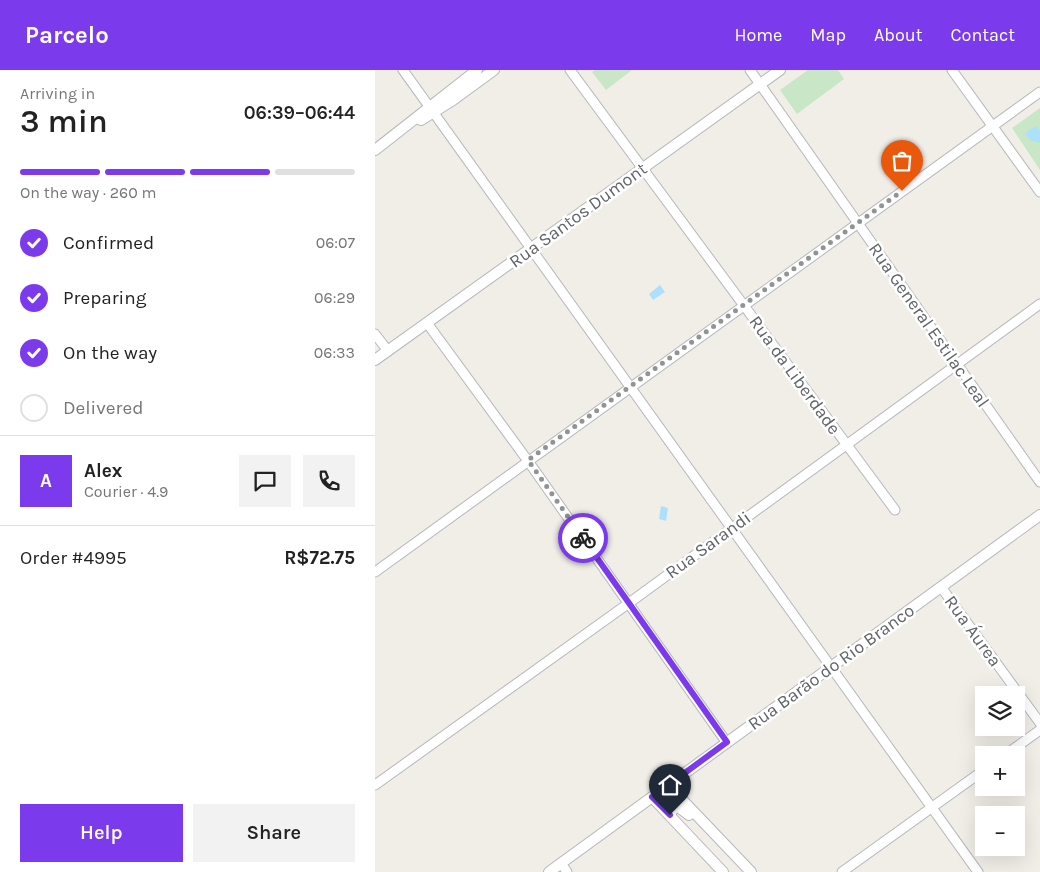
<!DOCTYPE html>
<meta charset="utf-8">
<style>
body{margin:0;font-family:Karla,sans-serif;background:#f2f2f2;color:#222;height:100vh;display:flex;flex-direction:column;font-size:19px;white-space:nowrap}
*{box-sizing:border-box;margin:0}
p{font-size:16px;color:#767676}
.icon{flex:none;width:28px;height:28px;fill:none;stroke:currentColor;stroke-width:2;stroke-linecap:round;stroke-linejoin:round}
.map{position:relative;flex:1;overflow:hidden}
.panel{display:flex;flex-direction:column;background:#fff;width:375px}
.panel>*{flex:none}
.tools{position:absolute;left:600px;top:616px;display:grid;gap:10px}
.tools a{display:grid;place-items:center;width:50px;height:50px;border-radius:0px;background:#fff;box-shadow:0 5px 20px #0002;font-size:25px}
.pin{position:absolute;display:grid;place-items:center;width:42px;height:42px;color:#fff;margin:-51px -21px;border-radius:50% 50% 50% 0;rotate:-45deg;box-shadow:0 0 5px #0007}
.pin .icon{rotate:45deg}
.courier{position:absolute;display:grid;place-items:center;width:50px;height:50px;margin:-25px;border:4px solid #7c3aed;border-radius:50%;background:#fff;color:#222;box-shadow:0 1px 6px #0007}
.headline em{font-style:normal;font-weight:600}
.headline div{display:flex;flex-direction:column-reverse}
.headline{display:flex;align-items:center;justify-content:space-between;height:85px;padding:0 20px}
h1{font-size:32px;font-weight:600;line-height:38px}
.bar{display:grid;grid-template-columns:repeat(4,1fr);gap:8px 5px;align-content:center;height:60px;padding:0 20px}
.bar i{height:6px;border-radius:4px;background:#e0e0e0}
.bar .active{background:#7c3aed}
.bar p{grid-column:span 4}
.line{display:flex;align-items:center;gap:12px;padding:0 20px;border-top:1px solid #e0e0e0}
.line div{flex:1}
.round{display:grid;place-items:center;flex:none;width:52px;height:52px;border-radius:0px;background:#f2f2f2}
ol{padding:0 20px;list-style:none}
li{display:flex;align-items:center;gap:15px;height:55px}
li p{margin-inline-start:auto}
li .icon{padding:5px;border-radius:50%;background:#7c3aed;color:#fff;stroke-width:4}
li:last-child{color:#767676}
li i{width:28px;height:28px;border:2px solid #e0e0e0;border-radius:50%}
.button{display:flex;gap:10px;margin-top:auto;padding:10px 20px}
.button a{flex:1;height:58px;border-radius:0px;background:#7c3aed;color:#fff;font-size:20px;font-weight:600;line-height:58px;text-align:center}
.button a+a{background:#f2f2f2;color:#222}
header{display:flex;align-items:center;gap:30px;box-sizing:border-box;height:70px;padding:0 25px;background:#7c3aed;color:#fff}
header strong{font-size:24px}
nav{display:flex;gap:28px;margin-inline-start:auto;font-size:18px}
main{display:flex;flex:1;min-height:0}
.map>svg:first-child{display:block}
.green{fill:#c9e6c6}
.water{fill:#ade0fb}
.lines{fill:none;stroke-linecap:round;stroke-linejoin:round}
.minor-casing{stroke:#b5b8bc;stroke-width:11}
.tertiary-casing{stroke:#b5b8bc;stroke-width:12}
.minor{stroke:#fff;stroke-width:9}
.tertiary{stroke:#fff;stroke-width:10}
.done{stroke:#929494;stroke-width:5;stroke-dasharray:0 9}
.route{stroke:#7c3aed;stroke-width:6}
.labels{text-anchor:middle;stroke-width:5;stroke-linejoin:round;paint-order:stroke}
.street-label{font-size:18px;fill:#5f6467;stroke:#fff}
</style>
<header>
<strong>Parcelo</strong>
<nav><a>Home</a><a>Map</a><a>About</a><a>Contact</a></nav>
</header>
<main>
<section class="panel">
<div class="headline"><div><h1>3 min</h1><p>Arriving in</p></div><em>06:39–06:44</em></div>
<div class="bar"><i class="active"></i><i class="active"></i><i class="active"></i><i></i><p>On the way · 260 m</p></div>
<ol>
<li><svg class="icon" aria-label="check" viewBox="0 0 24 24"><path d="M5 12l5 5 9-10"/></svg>Confirmed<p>06:07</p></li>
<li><svg class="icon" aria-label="check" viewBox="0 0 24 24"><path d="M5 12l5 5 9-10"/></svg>Preparing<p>06:29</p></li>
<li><svg class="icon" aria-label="check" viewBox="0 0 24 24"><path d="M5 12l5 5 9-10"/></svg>On the way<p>06:33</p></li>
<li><i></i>Delivered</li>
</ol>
<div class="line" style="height:90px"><b class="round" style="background:#7c3aed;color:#fff">A</b><div><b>Alex</b><p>Courier · 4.9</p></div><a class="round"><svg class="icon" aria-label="chat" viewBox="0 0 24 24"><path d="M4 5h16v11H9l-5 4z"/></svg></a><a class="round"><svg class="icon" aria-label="phone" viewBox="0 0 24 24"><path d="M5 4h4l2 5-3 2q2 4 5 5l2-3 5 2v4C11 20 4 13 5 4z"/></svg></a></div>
<div class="line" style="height:65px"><div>Order #4995</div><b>R$72.75</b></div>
<div class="button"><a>Help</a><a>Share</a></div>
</section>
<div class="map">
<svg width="665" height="802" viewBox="0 0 665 802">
<rect width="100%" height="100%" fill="#f1eee8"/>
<path class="green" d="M220,0H257L231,20L217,2Z
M433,0H463L469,9L422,44L405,20Z
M665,38V100L637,58Z"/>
<path class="water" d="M661,56L665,62V73L655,70L650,63Z
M285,215L290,222L278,230L274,224Z
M286,436L293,438L291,451L284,449Z"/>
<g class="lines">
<g class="minor-casing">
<path id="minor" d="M28,0L603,802
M195,0L520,440
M375,0L665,412
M577,0L665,122
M52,253L153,391L352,673
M0,264L13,281
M0,502L665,22
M566,517L665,653
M630,685L665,660
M0,715L254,533L665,234
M186,793L192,802
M467,802L609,700"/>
</g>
<g class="tertiary-casing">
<path id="tertiary" d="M46,50L78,30L119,0
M0,80L102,0
M0,290L405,0
M293,715L376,802
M277,727L348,802
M295,745L299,737L302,736L314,745
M174,802L665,445"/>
</g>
<use href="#minor" class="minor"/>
<use href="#tertiary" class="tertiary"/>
</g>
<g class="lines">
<path class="done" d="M208,468L153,390L527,121"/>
<path class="route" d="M208,468L352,672L277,727L295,745"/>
</g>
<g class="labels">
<g class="street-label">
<text transform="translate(203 145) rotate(-36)" y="6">Rua Santos Dumont</text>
<text transform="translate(554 255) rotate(55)" y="6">Rua General Estilac Leal</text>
<text transform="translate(420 305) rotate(54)" y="6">Rua da Liberdade</text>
<text transform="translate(333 475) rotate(-36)" y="6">Rua Sarandi</text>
<text transform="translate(598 561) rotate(54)" y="6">Rua Áurea</text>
<text transform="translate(456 597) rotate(-36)" y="6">Rua Barão do Rio Branco</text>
</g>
</g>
</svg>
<div class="tools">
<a><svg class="icon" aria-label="layers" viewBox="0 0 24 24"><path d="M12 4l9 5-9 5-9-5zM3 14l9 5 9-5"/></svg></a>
<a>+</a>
<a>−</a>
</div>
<div class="pin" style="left:527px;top:121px;background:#ea580c"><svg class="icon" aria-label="bag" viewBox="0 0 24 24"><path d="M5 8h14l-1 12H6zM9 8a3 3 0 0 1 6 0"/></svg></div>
<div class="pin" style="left:295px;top:745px;background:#1f2937"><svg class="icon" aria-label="home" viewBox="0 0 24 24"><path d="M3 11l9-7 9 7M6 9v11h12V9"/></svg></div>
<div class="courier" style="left:208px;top:468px"><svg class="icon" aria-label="bike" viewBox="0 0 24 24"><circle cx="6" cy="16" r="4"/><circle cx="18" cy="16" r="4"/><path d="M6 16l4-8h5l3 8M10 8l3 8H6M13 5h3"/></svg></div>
</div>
</main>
